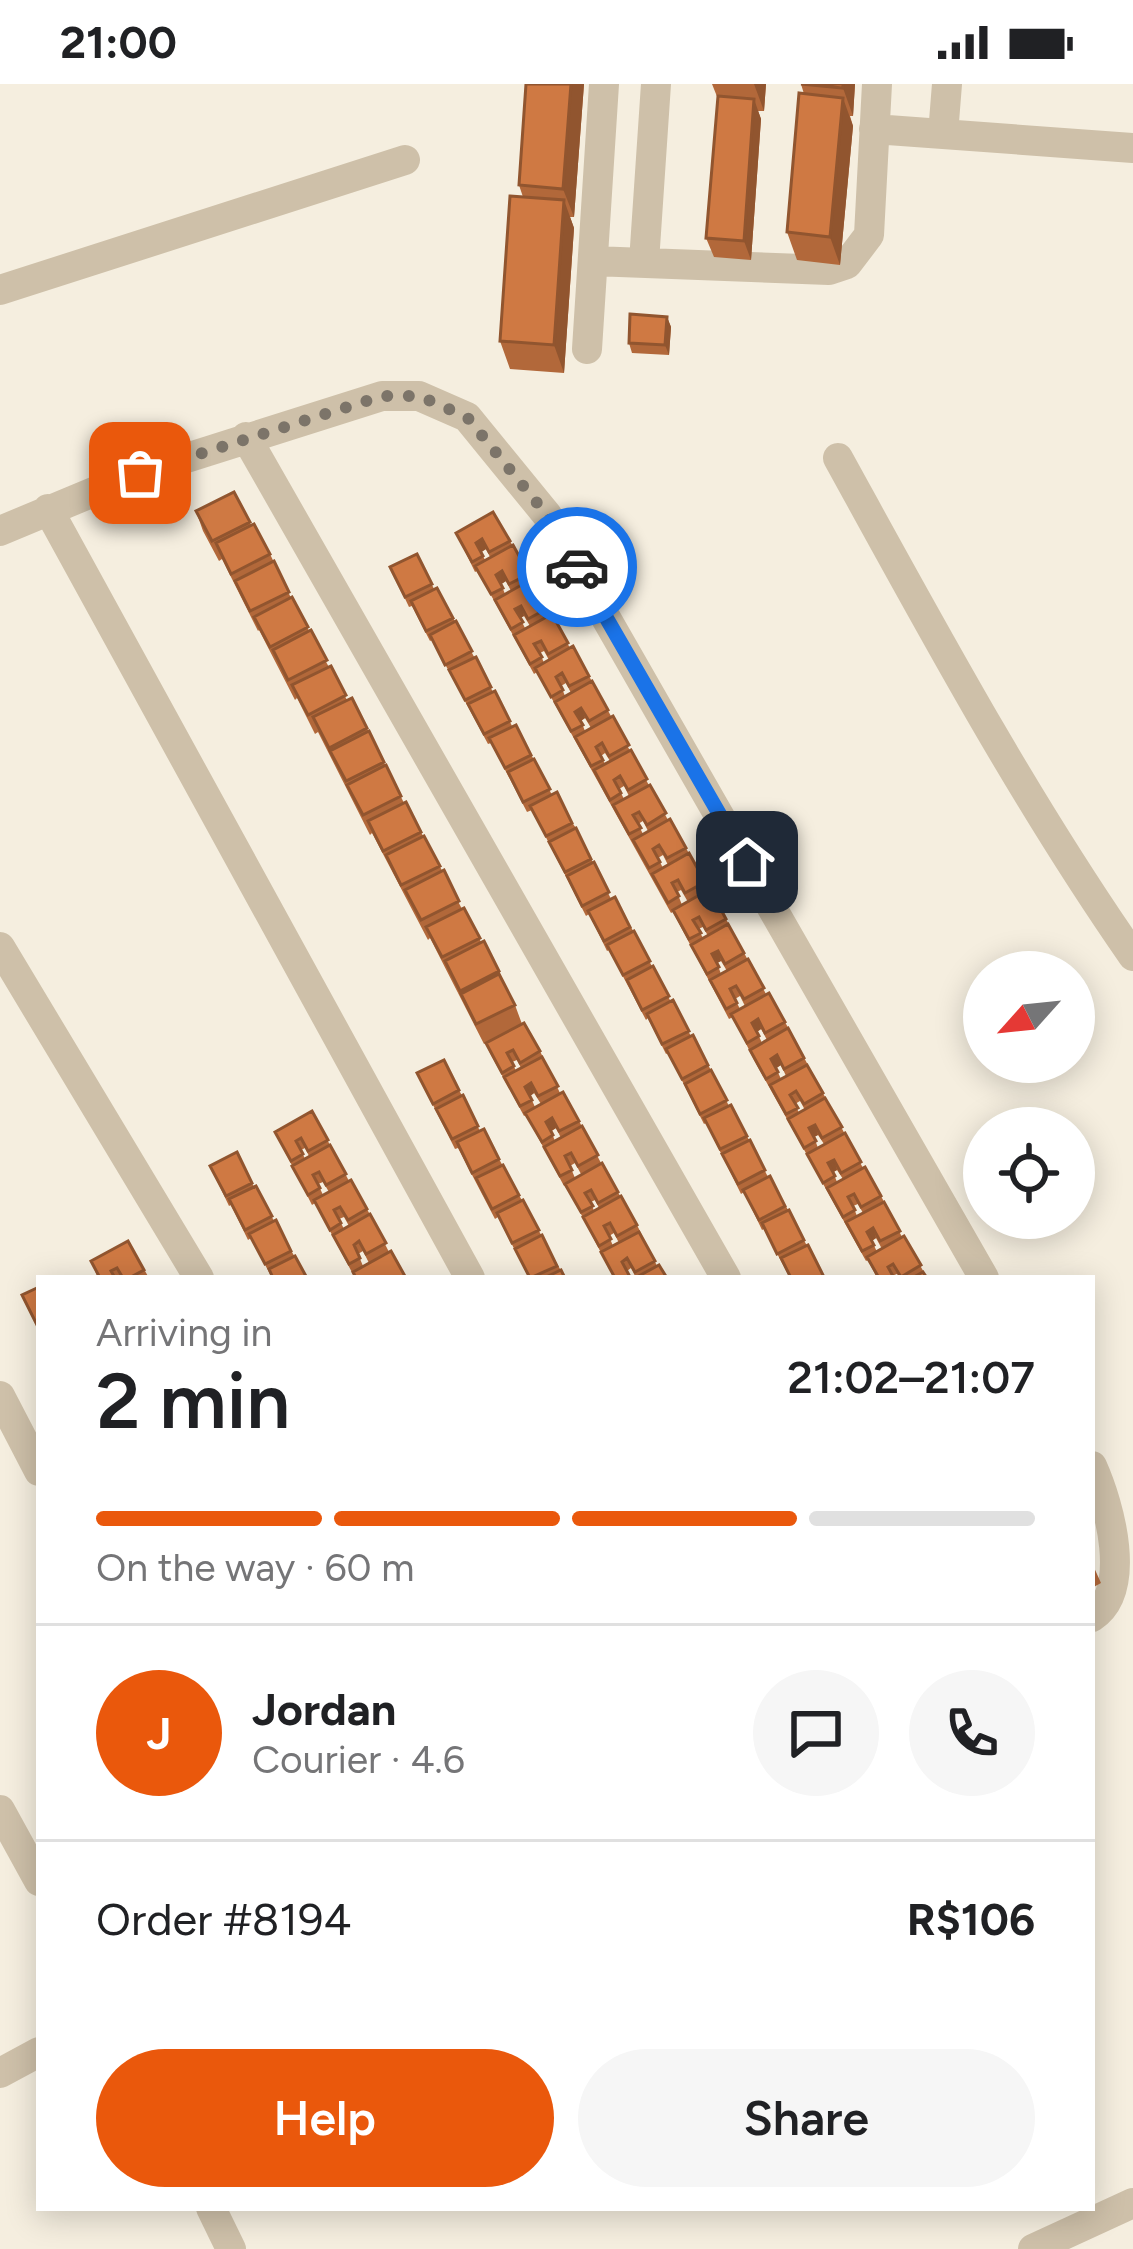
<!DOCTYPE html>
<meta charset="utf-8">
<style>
body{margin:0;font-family:Figtree,sans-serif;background:#f6f6f6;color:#202124;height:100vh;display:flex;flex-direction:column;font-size:45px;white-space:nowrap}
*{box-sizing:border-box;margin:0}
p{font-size:39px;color:#757577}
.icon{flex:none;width:66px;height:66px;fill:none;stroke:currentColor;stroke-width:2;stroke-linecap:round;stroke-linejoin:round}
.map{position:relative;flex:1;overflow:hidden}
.drawer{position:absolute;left:36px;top:1191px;width:1059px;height:936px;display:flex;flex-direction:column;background:#fff;border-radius:0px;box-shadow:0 6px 30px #0003}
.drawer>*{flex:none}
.needle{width:78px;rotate:243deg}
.tools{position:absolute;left:963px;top:867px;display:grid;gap:24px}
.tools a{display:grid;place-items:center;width:132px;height:132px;border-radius:50%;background:#fff;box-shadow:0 6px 30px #0003;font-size:60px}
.pin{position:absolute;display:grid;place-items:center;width:102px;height:102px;color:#fff;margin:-51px;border-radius:24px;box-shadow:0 6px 18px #0006}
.courier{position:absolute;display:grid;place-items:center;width:120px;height:120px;margin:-60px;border:9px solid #1a73e8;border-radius:50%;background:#fff;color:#222;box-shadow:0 3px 15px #0007}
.headline em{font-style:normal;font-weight:600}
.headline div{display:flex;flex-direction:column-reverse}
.headline{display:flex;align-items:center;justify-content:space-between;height:204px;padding:0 60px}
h1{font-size:78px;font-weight:600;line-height:90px}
.bar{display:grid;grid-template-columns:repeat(4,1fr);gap:18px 12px;align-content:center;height:144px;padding:0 60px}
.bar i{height:15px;border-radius:9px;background:#e0e0e0}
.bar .active{background:#ea580c}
.bar p{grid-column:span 4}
.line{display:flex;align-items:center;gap:30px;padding:0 60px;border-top:3px solid #e0e0e0}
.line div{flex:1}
.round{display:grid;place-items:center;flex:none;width:126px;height:126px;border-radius:63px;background:#f6f6f6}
.primary-button{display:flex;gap:24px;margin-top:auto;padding:24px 60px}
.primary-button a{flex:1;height:138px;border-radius:72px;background:#ea580c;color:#fff;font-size:48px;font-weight:600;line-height:138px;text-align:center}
.primary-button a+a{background:#f6f6f6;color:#202124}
.status{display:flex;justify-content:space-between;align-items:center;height:84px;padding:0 60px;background:#fff;direction:ltr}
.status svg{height:33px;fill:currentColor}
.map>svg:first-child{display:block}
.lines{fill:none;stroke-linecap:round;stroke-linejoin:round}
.street{stroke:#cec0a9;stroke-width:30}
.wall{fill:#b2683a;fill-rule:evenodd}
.shaded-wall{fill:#91552f}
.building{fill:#cf7943;stroke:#91552f;stroke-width:3}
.done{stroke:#7c7469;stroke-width:12;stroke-dasharray:0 21.6}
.route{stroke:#1a73e8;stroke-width:15}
</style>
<div class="status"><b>21:00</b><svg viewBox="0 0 49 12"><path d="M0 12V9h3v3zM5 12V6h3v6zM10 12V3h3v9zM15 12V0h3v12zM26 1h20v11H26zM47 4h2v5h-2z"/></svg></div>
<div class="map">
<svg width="1133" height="2165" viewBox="0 0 1133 2165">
<rect width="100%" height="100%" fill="#f5eedf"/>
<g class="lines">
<path class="street" d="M874,45L1133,64
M943,50L947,0
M593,177L829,186L847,180L869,151L877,0
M644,178L656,0
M0,206L405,76
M587,265L604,0
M246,353L726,1194
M838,374C931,543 1023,714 1133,872
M48,425L470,1194
M0,447L139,389L382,312H419L467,333L547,431L984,1194
M0,863L199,1194
M0,1312L39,1387
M1092,1382C1110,1422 1133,1506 1092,1533
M0,1726L39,1797
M0,1989L39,1968
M211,2124L231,2165
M1033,2165L1133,2119"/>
</g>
<path class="wall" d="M526,0H584L574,133H570L574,144L564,289L510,285L500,257L523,113L519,101Z
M712,0H766L764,27H758L761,35L751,176L714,173L706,154L718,15Z
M801,0H855L853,32H850L853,42L840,181L797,176L787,148L804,10Z
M667,233L671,243L669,271L632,269L629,259Z
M234,408L251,441L270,470L291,514L347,616L352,614L404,719L406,718L423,752H424L462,825L464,824L481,858L484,857L515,921L522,940L540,967L560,1009L579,1037L601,1079L637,1141L657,1182L636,1194L631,1184L627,1187L630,1194H614L566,1101L564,1102L526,1031L524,1032L490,969L486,959L519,941L484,960L430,854L428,856L372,749L370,751L318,648L315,650L297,614L295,616L259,546L258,547L222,475L219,477L203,447L196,427ZM517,976L521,984L516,987L512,978ZM534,1009L541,1020L535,1023L530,1012ZM556,1044L561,1054L555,1057L551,1047ZM575,1079L581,1090L575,1094L570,1082ZM595,1116L599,1124L594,1127L591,1118ZM614,1149L619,1159L613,1162L609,1152Z
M456,449L510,457L570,564L589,592L668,736L686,764L708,806L726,835L766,910L785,938L863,1084L881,1112L902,1153L904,1152L927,1194H900L897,1190L892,1192L894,1194H877L868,1176L866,1177L754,976L733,933L729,935L673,828L671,829L537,588L534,590L496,520L477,487L475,488ZM486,465L490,473L485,476L481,468ZM506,497L511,507L505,510L501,500ZM524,532L530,542L525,544L520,534ZM544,567L549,576L544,579L540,569ZM566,599L571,609L565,612L561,602ZM585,634L591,644L585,647L581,637ZM605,669L610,677L605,680L601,672ZM624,702L629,712L624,715L619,705ZM643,737L648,747L643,750L638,740ZM663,771L668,781L663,784L658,774ZM681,806L688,818L682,821L677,808ZM703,843L708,852L703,854L698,845ZM721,877L727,887L721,890L717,879ZM740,912L745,922L740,925L735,915ZM761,945L767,956L762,959L757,948ZM781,981L786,992L781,995L776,984ZM800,1017L805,1026L799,1029L795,1020ZM818,1051L824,1060L818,1064L814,1053ZM837,1086L843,1095L837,1098L833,1088ZM858,1120L863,1129L857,1132L853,1122ZM876,1154L882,1165L877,1168L872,1157Z
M417,470L434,505L437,504L493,608L495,607L512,642L516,641L552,711L576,744L611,815L615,813L671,918L691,952L693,951L729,1022L731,1021L768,1093L770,1092L824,1194H790L764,1145L762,1146L744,1108L741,1110L706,1039L704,1040L668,969L666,970L648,934L646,936L609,866L607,867L589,830L586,832L532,726L527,728L491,659L488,660L432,556L430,557L412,522L409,523L390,483Z
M417,989L459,1006L480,1047L499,1075L565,1194H529L498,1133L495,1135L458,1064L455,1065Z
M312,1027L349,1097L367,1125L389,1168L406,1194H355L315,1119L312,1121L275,1048ZM305,1064L309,1072L305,1075L301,1066ZM323,1098L329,1108L323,1111L318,1100ZM344,1133L349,1142L344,1145L339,1135ZM363,1167L369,1179L363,1182L358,1170Z
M237,1068L254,1103L256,1102L274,1137L307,1194H272L251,1154L248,1156L231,1121L229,1122L210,1082Z
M128,1157L149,1194H98L91,1177Z
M1092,1479L1101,1499L1092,1504Z"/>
<path class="shaded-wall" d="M571,0H584L574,133L563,105Z
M754,0H766L764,27Z
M843,0H855L853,32L843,4Z
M843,14L853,42L840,181L830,153Z
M754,15L761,35L751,176L744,157Z
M564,116L574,144L564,289L554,261Z
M667,233L671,243L669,271L665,261Z
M482,455L486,465L480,469L476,459Z
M502,487L506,497L500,501L496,491Z
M521,522L524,532L518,535L515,525Z
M581,624L585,634L579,638L575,628Z
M718,867L721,877L715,880L712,870Z
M758,935L761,945L755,949L752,939Z
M777,971L781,981L775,985L771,975Z
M531,999L534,1009L529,1013L525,1003Z
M552,1034L556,1044L550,1048L546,1038Z
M815,1041L818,1051L812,1054L809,1044Z
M834,1076L837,1086L832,1089L828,1079Z
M873,1144L876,1154L870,1158L867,1148Z"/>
<path class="building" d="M526,0H571L563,105L519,101Z
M801,0H843V4Z
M799,9L843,14L830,153L787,148Z
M718,12L754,15L744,157L706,154Z
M510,112L564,116L554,261L500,257Z
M630,230L667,233L665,261L629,259Z
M234,408L250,438L212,457L196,427Z
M493,428L510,457L489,468L482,455L476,459L483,472L472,478L456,449Z
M254,440L270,470L231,490L216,459Z
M513,461L529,490L509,500L502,487L496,491L503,504L491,510L475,482Z
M417,470L432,500L405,513L390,483Z
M274,477L289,508L250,527L235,497Z
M532,495L548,524L528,535L521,522L515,525L523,538L511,545L495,516Z
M437,504L453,534L426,547L411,517Z
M292,513L308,543L270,563L254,533Z
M552,530L568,559L548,570L541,557L534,560L542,573L530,580L514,551Z
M456,537L472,567L445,581L430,551Z
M311,546L327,576L288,596L273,566Z
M573,562L589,592L569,602L562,589L556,593L563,606L551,613L535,584Z
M476,573L491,603L465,616L449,586Z
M331,582L346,611L308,631L292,601Z
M592,597L608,626L589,637L581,624L575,628L583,641L571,647L555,618Z
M495,607L510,637L484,650L468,620Z
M352,614L367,644L329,664L313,633Z
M613,632L629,661L609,672L602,659L596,663L603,676L591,682L575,653Z
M516,641L531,671L505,684L489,654Z
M369,647L384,678L346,697L330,667Z
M631,666L647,695L628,706L620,692L614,696L621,709L610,716L594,686Z
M534,675L550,705L523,718L508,688Z
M386,681L401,712L363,731L347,701Z
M650,701L666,729L647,741L639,728L633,731L641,744L629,750L613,721Z
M557,708L572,739L546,752L530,722Z
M406,718L421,748L383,767L368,737Z
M670,735L686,764L667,774L659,761L653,765L660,778L649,784L633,756Z
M576,744L591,775L565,788L549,758Z
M424,752L440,782L401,801L386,771Z
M689,769L705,798L685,809L678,796L672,799L679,812L668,819L652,790Z
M594,778L609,808L582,822L567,792Z
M444,786L459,817L421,836L405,806Z
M710,805L726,835L706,846L699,833L693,836L701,849L689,855L673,826Z
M615,813L630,843L604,857L588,827Z
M464,824L480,854L442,873L426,843Z
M728,840L744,869L725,880L718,867L712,870L719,883L707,890L691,861Z
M634,847L650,877L623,891L607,861Z
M484,857L499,887L460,907L445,877Z
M748,875L764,904L744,915L736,902L730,905L737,919L726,925L710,896Z
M653,882L669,912L642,926L627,896Z
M499,890L515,921L476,940L461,910Z
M769,909L785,938L765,949L758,935L752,939L759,952L747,959L731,930Z
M673,916L689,947L662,960L647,930Z
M524,939L540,967L520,979L513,966L507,969L514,982L502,989L486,959Z
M788,944L804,974L784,985L777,971L771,975L778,988L766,995L750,966Z
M693,951L708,981L682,995L666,965Z
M542,973L558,1002L538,1012L531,999L525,1003L532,1016L520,1022L504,993Z
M444,976L459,1006L433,1020L417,989Z
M807,981L823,1009L804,1020L796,1007L790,1011L798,1024L786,1030L770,1001Z
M711,986L727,1016L700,1030L685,1000Z
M563,1008L579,1037L559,1047L552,1034L546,1038L553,1051L542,1058L525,1029Z
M463,1011L478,1042L452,1055L436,1025Z
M825,1014L842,1043L822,1054L815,1041L809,1044L816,1057L804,1064L788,1035Z
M731,1021L747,1052L720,1065L704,1034Z
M312,1027L328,1056L308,1067L301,1054L296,1057L303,1070L291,1077L275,1048Z
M582,1042L598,1071L578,1082L571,1069L565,1072L572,1086L560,1092L544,1063Z
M484,1045L499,1075L472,1089L457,1058Z
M845,1049L861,1078L841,1089L834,1076L828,1079L835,1092L823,1099L807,1070Z
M750,1056L765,1086L738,1100L722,1070Z
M330,1061L346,1090L326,1101L319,1088L313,1091L320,1104L308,1111L292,1082Z
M237,1068L252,1099L226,1112L210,1082Z
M602,1079L618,1108L598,1119L591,1106L585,1109L593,1122L581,1128L565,1100Z
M503,1081L519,1111L492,1125L476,1094Z
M865,1083L881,1112L861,1123L854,1110L848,1113L855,1126L843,1133L827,1104Z
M770,1092L785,1122L759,1136L743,1106Z
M351,1096L367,1125L348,1136L340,1123L334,1126L341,1139L330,1146L314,1116Z
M256,1102L272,1132L245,1146L229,1115Z
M621,1112L637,1141L617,1152L610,1139L604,1142L611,1155L599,1162L583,1133Z
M523,1116L539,1146L512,1159L497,1129Z
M884,1118L900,1147L880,1157L873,1144L867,1148L874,1161L862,1167L846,1138Z
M789,1126L804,1156L777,1170L762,1139Z
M370,1130L386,1159L366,1170L359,1157L354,1161L360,1174L349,1180L333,1151Z
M276,1136L291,1167L265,1180L249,1150Z
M639,1148L655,1177L635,1188L627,1174L622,1178L629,1191L624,1194H615L601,1168Z
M542,1151L557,1182L530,1194L515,1165Z
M904,1152L921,1181L901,1193L893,1180L888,1183L894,1194H879L867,1173Z
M128,1157L144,1186L129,1194H123L117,1184L111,1187L115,1194H100L91,1177Z
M808,1161L823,1191L817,1194H791L781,1174Z
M391,1167L406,1194H356L353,1188Z
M295,1172L307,1194H273L269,1185Z
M659,1181L667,1194H635Z
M561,1186L565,1194H544Z
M923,1188L927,1194H912Z
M39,1203V1240L37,1241L22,1211Z"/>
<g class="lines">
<path class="done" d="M140,389L382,312H419L467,333L547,431L577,483"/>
<path class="route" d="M577,483L747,778"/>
</g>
</svg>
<div class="tools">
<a><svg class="needle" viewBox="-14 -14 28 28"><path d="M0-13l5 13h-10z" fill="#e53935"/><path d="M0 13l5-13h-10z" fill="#757577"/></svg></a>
<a><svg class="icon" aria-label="locate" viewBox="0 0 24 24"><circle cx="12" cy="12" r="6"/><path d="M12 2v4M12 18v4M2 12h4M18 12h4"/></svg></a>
</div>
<div class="pin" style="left:140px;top:389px;background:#ea580c"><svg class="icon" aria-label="bag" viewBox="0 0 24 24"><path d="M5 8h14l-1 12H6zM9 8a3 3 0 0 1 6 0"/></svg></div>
<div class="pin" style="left:747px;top:778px;background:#1f2937"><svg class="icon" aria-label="home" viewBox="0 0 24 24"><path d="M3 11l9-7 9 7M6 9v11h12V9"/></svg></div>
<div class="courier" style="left:577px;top:483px"><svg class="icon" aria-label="car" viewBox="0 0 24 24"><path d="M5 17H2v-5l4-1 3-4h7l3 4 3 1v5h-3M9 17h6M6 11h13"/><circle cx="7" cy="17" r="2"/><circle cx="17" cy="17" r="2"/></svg></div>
<section class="drawer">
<div class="headline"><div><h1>2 min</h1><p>Arriving in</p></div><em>21:02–21:07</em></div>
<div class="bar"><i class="active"></i><i class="active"></i><i class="active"></i><i></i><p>On the way · 60 m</p></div>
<div class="line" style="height:216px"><b class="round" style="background:#ea580c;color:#fff">J</b><div><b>Jordan</b><p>Courier · 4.6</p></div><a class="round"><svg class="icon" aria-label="chat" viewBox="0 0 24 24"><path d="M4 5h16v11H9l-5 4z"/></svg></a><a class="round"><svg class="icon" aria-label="phone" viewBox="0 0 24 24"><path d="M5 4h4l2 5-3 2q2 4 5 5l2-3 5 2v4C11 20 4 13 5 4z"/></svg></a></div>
<div class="line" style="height:156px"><div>Order #8194</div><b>R$106</b></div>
<div class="primary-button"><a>Help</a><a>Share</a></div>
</section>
</div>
